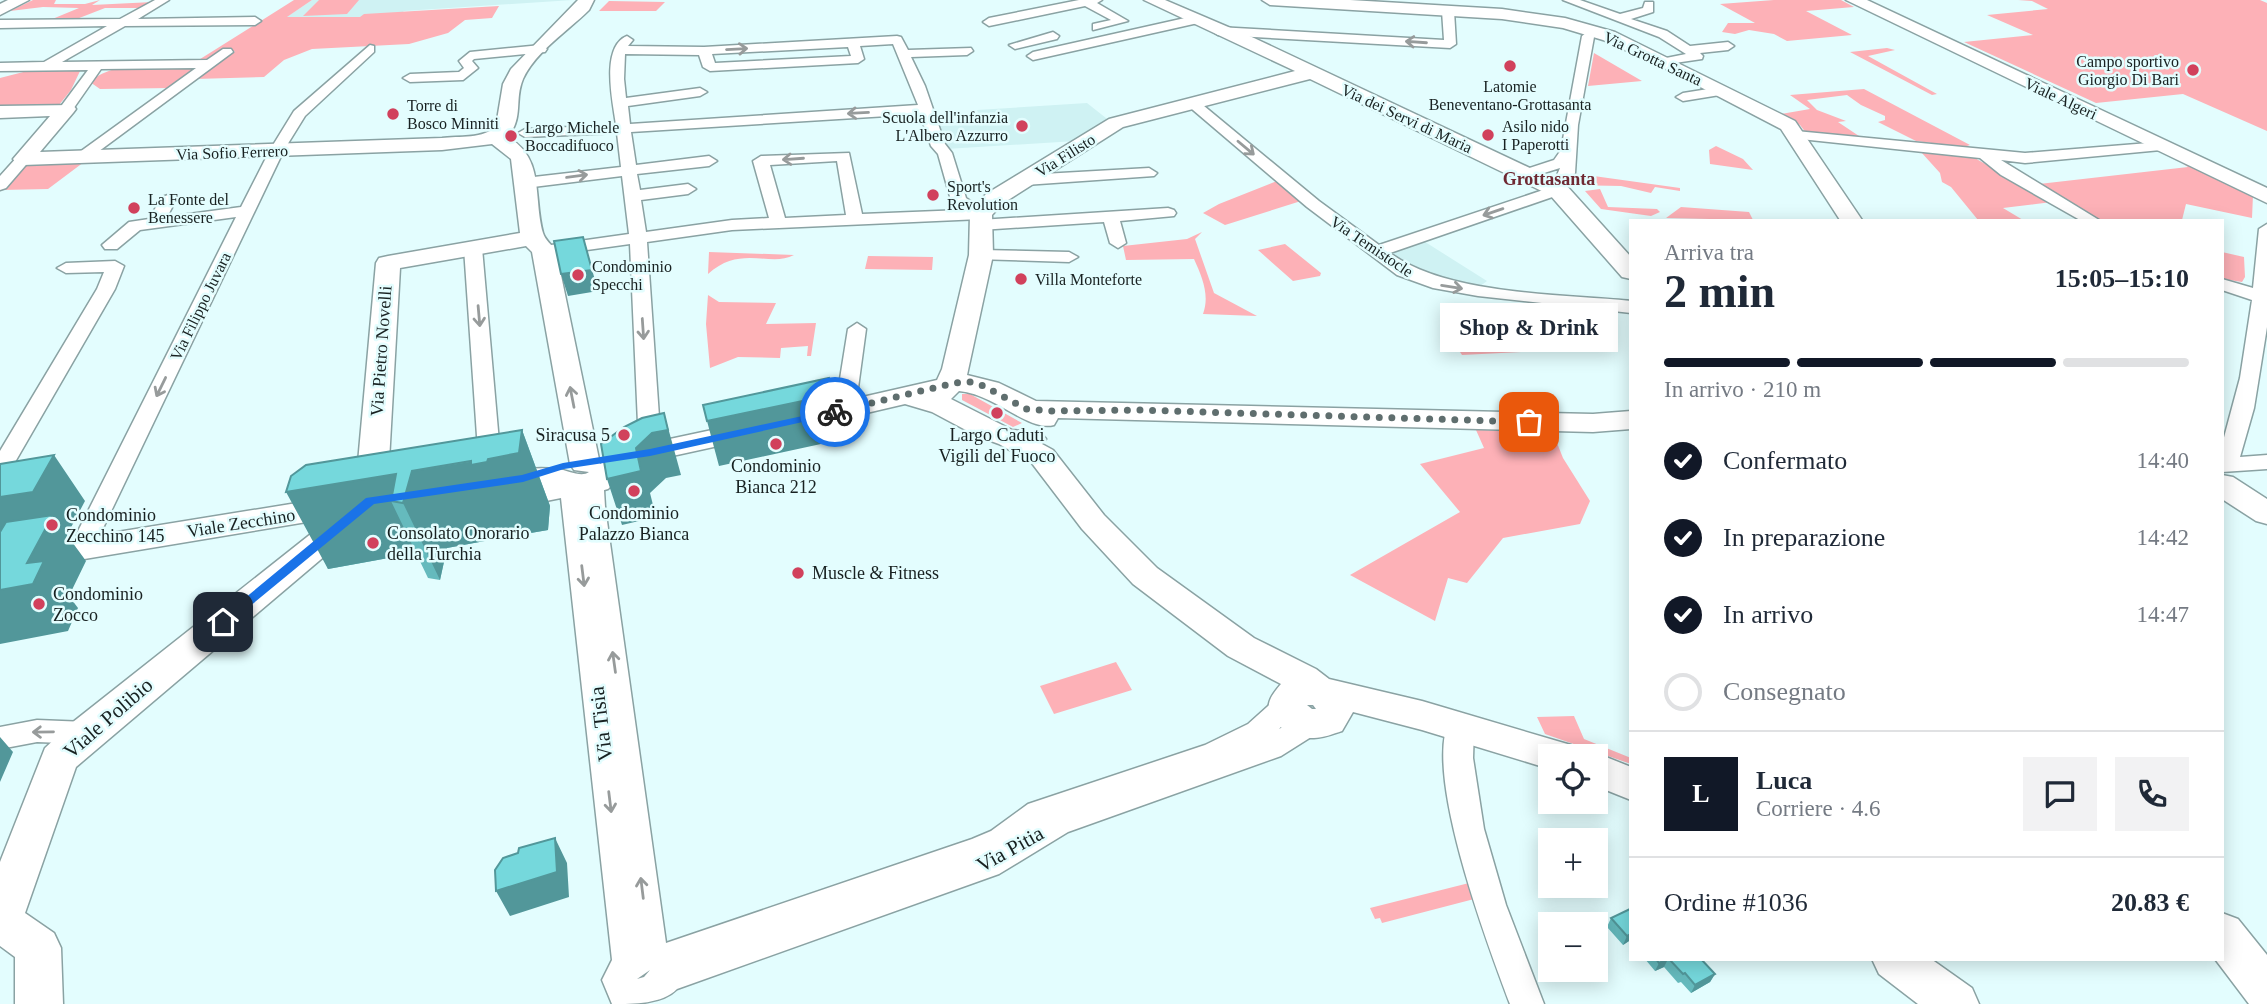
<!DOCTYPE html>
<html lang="it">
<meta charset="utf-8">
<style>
body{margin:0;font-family:Georgia,serif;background:#f2f2f3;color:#1f2937;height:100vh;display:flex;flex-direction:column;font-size:26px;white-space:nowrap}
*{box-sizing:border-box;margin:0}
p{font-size:23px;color:#747a83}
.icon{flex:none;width:38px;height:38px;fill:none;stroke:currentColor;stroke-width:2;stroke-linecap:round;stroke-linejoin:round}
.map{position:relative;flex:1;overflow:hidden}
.sheet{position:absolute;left:1629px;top:219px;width:595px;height:742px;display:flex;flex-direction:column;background:#fff;border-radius:0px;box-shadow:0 4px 18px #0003}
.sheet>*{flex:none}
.buttons{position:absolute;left:1538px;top:744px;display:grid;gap:14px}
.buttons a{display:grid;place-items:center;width:70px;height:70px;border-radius:0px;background:#fff;box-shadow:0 4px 18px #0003;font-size:35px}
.pin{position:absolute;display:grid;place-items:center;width:60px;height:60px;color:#fff;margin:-30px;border-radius:14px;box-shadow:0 4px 10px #0006}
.courier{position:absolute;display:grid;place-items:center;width:70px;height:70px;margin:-35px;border:5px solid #1a73e8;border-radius:50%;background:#fff;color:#222;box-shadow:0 2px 9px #0007}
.bubble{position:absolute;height:49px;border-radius:0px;background:#fff;box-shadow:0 4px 18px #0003;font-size:23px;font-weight:700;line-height:49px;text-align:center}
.head em{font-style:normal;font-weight:700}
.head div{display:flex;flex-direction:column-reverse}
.head{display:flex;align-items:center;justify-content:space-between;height:119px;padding:0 35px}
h1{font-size:46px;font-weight:700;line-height:52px}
.bar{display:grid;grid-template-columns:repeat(4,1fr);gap:10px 7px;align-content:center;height:84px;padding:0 35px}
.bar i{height:9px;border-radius:5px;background:#e0e1e3}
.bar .active{background:#111827}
.bar p{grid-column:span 4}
.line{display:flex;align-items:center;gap:18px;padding:0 35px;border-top:2px solid #e0e1e3}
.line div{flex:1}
.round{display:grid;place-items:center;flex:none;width:74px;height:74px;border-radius:0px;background:#f2f2f3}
ol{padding:0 35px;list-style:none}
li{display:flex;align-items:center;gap:21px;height:77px}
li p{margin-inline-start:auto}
li .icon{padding:7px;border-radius:50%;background:#111827;color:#fff;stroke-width:4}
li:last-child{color:#747a83}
li i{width:38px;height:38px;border:4px solid #e0e1e3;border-radius:50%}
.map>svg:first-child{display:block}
.built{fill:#cff2f3}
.green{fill:#fdb1b7}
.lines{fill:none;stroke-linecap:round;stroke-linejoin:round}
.street-casing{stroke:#8aa2a3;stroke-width:3}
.secondary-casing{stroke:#8aa2a3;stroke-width:3}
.street{fill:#fff;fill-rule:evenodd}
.secondary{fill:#fff;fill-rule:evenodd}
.wall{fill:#65babd}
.shaded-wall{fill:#52979a}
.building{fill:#75d8dc;stroke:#52979a;stroke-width:2}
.oneway{stroke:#979b9b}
.route{fill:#1a73e8}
.done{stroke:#5f6e6e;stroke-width:7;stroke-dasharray:0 12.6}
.poi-dot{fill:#d1415c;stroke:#e3fdfe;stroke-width:2.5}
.labels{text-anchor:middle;stroke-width:5;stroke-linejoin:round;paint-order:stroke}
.far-street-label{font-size:16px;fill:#182121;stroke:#e3fdfe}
.far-poi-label{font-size:16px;fill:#182121;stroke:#e3fdfe;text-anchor:start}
.far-quarter-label{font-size:18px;font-weight:bold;fill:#6f2933;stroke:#e3fdfe}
.street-label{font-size:18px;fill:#182121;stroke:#e3fdfe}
.poi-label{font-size:18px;fill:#182121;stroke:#e3fdfe;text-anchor:start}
.near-street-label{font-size:21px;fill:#182121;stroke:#e3fdfe}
</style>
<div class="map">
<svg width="2267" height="1004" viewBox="0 0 2267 1004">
<rect width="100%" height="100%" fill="#e3fdfe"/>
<path class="built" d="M312,0H573L404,11L397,17L285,18Z
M1087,103L1111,122L1076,141L946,149L940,126L982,124L977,110Z
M1422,240L1487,281L1479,287L1442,281L1410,268L1385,253Z"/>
<path class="green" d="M33,0H56L54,4H85L100,0L92,5L153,2L143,8H105L69,22H45L79,8L43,7L10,11Z
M294,0H312L287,17H360L364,14L499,6L492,18L465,20L448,33L409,44L312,49L284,60L264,77L195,79L235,51C220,50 212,60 197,61Z
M319,0H359L347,14L303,16Z
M1774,0H1841L1854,7L1806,11L1852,35L1787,41L1774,34L1749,30L1735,34L1722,32L1728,23H1755L1720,4Z
M2018,0H2260L2267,3V131L2183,94L2096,103L1964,42L2033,35L1987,15L2048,9L2032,1Z
M609,1L665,2L656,11H599Z
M1887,48L1895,50L1868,56L1937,94L1932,95L1850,52Z
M1594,53L1642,81L1588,86Z
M199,66L171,88L100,89L90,82C115,58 167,67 199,66Z
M35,69H81L71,90L59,105L0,109V78Z
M1864,89L1970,145L1964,147L1916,141L1878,122L1885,120V116L1861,105L1847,95L1807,100L1817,110L1846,121L1838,122L1859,136L1806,133L1800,125L1781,114L1810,109L1790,95Z
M1716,146L1743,159L1753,170L1710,164L1709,150Z
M1921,152L1973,157L2052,202L2003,208L2023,220H1978L1951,187L1942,182L1940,173Z
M84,162L48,189L1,190L22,166L29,163Z
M2182,163L2253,195L2252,218L2186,204L2182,220H2098L2017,174L2039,184L2188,167Z
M1572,173L1680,188V191L1655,187L1651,193L1621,186L1569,185Z
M1277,181L1301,201L1225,225L1203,213L1219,204Z
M1600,189L1608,207L1657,209L1660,212L1651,216L1601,209L1585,191Z
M1681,207L1749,212L1753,220L1666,218Z
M1202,232L1195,239L1214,293L1257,316L1203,314C1210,295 1202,277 1194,259L1126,260L1123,246L1187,239Z
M1285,244L1321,273L1320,276L1293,281L1258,250Z
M709,252L794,255C770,268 741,244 708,274Z
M2222,252L2244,257L2245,277L2242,282L2223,279Z
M868,256L933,257L932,270L865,269Z
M708,295L719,302L776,303L766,324L816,323L811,356H807L808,346L781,348L780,358L738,357L710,368L706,324Z
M1440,321L1453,324L1452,328L1590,338L1598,348L1462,355Z
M962,394H970L1022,423L1013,427L962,400Z
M1476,430L1537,431L1555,438L1563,458L1590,501L1580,524L1503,538L1467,583L1448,578L1435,621L1350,575L1460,512L1420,464L1484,448Z
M1116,662L1132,690L1054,714L1040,686Z
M1574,716L1584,739L1631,758V764L1545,734L1537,717Z
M1473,882L1478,898L1382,923L1380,918L1375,919L1370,908Z"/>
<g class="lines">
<g class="street-casing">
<path id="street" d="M155,0H169L138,19L255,17L261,21L255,25L125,26L62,62L207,60L223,49H231L233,52L87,160H77L74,157L77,154L196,68L101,69L71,112L66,113L59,109L88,70L0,71V63L44,62L107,26L0,28V20L120,19Z
M1079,0H1102L1097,3L1128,21L1093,30V24L1111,20L1085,6L989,26L983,22L989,18Z
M1563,0H1580L1620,14L1643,8L1645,2H1653V12L1631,19L1667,31L1690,46L1728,42L1734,46L1728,50L1700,53L1703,56L1702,59L1661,65V59L1686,54L1659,37Z
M1448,7L1454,11L1456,44L1450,48L1218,35L1212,31L1218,27L1444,40L1442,11Z
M1194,16L1198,17V23L1033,60L1027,56L1033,52Z
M1594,27L1600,31L1594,37L1578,125L1575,173L1564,193L1390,253C1447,295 1560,294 1631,301V313L1478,296L1433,288L1397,275L1307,207L1186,104L1193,100L1198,101L1319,201L1379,245L1552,187L1560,168L1525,179L1517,174L1520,171L1554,160L1561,150L1582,36Z
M1053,32L1059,36L1057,39L1015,49L1009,45Z
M627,36L633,40L628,46L704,47L897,36L901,37L908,50L971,48L973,51L967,55L911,57L925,86L945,144L952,153L966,198L989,214L981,219L732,230L647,242L661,446L658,451H642L639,446L630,244L544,256L535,251L544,246L629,234L622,176L525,188L517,183L525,178L621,167L617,133L525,137L518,133L525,129L616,125C613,103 600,47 627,36ZM893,44L918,105L630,124L628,106L700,96L707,92L700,88L626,98L624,79L625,54L699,55L703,67L710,71L858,63L864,59L860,46ZM848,47L851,56L715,63L712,54ZM920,114L931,146L938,154L951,200L963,210L862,214L849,153L761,156L753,161L769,218L732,220L646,232L641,200L688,194L696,189L688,184L640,190L637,174L709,166L717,161L709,156L636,165L631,132ZM837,161L846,215L785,218L770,165Z
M370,45L374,46V52L305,116L284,150L93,549L89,555L81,557L73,555L69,549L236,217L140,230L117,249H105L102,245L129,222L149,219L162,197L168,195L176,200L167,217L241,207L270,150L294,111Z
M541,45L547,49L545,52L474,59L472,61L478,68L463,80L410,82L403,78L410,74L459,72L464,68L459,61L470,52Z
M1721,87L1728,91L1726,94L1683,101L1676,97L1683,93Z
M1796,131L2025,153L2161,142L2168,146L2161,150L2025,163L2001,160L2099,220H2080L2001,175L1980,158L1791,138L1789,135Z
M23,154L31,159L6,188L0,190V176L18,156Z
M1149,168L1157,173L1154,176L1025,185L1017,180L1025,175Z
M1168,208L1174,210L1176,213L1174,216L1120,221L1126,243L1118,248L1110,243L1104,222L980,230L972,225L980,220Z
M2267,224V327L2254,408L2240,457L2267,455V469L2222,472V445L2240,378L2252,300L2222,290V279L2253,288L2259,229Z
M473,243L482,248L501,465L498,470H482L479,465L464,248Z
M981,250L1069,252L1078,257L1069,262L975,259L972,255Z
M115,261L124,266L115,289L11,469L8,474L0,476V451L97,289L104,272L66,273L57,268L66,263Z
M857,323L866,329L855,410L852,414H838L835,410L848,329Z
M597,475L605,477L608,482L604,490L605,507L666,943L972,839L991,831L1028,804L1205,745L1248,724L1278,697L1288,694L1298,697L1302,704L1279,729L1309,713L1319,716L1323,724L1319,732L1281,756L1068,832L999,874L677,989C662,1004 635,1004 612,1004L602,980L612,960L561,498L516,507L508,505L505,500L508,495L560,484L563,479L571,477L587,480ZM650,970L644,977L637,979Z
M1460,716L1470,719L1474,727L1473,758L1484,829L1506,905L1544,1004H1510C1489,948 1422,772 1450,719Z
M37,720L87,722L97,725L101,733L97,741L87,744L37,742L0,749V727Z"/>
</g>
<g class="secondary-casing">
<path id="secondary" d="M8,0H29L0,15V4Z
M578,0H594L589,10C568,31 535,52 523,79C514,100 524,116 508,137C545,159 533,196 543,233C545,240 552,245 556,251L600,464L619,454L623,449L754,421L764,424L769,430L764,436L654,460L618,479L608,489L586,495H575L556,487L499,492L488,489L484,482L488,475C509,470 536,467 557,469C568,470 581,478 589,472L574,470L570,464L532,252L526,246L400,268L387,496L382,503L371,506L360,503L355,496L376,263L379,258L388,256L520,233L511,159L492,144L442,150L23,165L16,163L13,159L50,116L0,118V106L73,105L76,109L73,113L40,152L442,138C458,136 485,139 496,126L503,84L511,69Z
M1144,0H1165L1254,38L1566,185L1631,257V279L1622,277L1550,195L1310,79L1123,127L1002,204L992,215L993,255L967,375L999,383L1036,401L1593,414L1631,411V429L1593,432L1058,418L1054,425C1028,432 995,394 959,391L951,399L1012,430L1041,433L1046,439L1042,444L1053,450L1104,515L1157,568L1254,638L1316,669L1329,679L1422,701L1557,741L1571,745L1577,756H1550V769L1422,730L1353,712L1342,731C1333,734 1323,738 1314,738C1297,739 1273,728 1269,709C1267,700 1276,690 1281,684L1228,656L1133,584L1082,529L1031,462L999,444L977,436L932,412L905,404L798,429L788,426L784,420L788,414L937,380L942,369L969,255L970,214L986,194L1109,119L1295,71ZM1307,705H1313L1316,709H1312Z
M1262,0H1350L1502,9L1565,18L1615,32L1795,121L1862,220H1840L1781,129L1660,66L1603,40L1563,28L1502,19L1270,5Z
M1846,0H1867L2267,188V203Z
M2222,475L2233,477L2267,499V524L2256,521L2222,499Z
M340,496L351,499L356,506L353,511L359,513L364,520L359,527L76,767L25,913L54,933L61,948L63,1004H15V957L0,946V862L45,748L73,722L331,518L0,573V551Z
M1596,753L1631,767V800L1596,786V756H1587Z
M2222,913L2238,919L2267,955V1004H2249L2215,959H2222Z
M1872,959H1931L1972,988L1979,1004H1918L1879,974Z"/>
</g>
<use href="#street" class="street"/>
<use href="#secondary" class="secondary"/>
</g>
<path class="wall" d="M522,430L550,506L548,530L519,535L518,539L503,541L501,538L447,548L440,580L428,578L416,553L328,569L291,476Z
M1631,910V943L1629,941L1623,945L1607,927L1611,918Z
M1645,959H1701L1715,974L1710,982L1691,993L1681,982L1678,983L1664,967L1655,971Z"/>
<path class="shaded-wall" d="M583,237L598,291L568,296L561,274Z
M836,394L844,439L719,466L707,421Z
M664,413L681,475L666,478L650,493L656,517L622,525L607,479L636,448Z
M522,430L550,506L548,530L519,535L518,539L503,541L501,538L447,548L440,580L403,503L391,501L416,553L328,569L286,492L488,459Z
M54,455L85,501L67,535L86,561L69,596L78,608L68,631L0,644V497Z
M0,737L13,752L0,782Z
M555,838L567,863L569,897L510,916L496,891Z
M1631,934L1629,941L1623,945L1627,936Z
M1668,959L1664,967L1655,971L1659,963Z
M1715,974L1710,982L1691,993L1695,985Z"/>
<path class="building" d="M583,237L592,270L561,274L554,241Z
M829,378L836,394L707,421L703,405Z
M664,413L668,430L652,433L636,448L641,471L607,479L601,444L624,427L642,418Z
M522,430L519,453L488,459L487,462L471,465V461L412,471L403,503L391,501L396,474L286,492L291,476L306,465Z
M54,455L33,492L0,497V464Z
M53,515L27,563L44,561L33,584L0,590V532L6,522Z
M555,838L557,872L496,891L495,870L503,858L518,853L519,848Z
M1630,909L1631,910V934L1627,936L1611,918Z
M1656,959H1667L1659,963Z
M1669,959H1701L1715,974L1695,985L1685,973L1683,974Z"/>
<defs><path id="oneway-shaft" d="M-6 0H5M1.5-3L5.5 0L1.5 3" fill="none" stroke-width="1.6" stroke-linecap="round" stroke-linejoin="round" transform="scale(1.75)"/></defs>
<g class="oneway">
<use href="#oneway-shaft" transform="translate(1416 42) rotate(-176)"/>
<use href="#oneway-shaft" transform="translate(737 49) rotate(-3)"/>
<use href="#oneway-shaft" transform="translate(858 113) rotate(177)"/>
<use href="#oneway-shaft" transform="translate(1246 148) rotate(40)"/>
<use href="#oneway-shaft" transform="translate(793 159) rotate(176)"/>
<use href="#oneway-shaft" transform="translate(577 176) rotate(-8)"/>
<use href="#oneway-shaft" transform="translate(1493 212) rotate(161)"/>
<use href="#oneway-shaft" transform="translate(1452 287) rotate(9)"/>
<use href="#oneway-shaft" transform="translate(479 316) rotate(85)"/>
<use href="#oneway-shaft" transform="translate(643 329) rotate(86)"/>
<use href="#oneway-shaft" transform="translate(161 387) rotate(116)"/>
<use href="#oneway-shaft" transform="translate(572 397) rotate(-101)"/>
<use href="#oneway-shaft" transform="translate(583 576) rotate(83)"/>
<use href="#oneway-shaft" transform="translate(614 662) rotate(-98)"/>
<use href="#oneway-shaft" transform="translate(43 732) rotate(179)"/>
<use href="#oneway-shaft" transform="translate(610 802) rotate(83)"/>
<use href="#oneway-shaft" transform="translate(642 888) rotate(-97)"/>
</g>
<path class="route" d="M835,409L840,412L839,414L650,456L564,469L523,482L374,504L227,625H218L216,622L366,498L522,475L563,463L650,449Z"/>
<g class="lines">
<path class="done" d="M835,412L954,383L970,382L984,386L1026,409L1053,411L1138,410L1529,422"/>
</g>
<g class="poi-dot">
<circle cx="1510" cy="66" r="7"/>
<circle cx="2193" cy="70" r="7"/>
<circle cx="393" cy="114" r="7"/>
<circle cx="1022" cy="126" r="7"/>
<circle cx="1488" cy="135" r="7"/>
<circle cx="511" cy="136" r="7"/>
<circle cx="933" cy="195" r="7"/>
<circle cx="134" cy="208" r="7"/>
<circle cx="578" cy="275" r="7"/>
<circle cx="1021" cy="279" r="7"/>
<circle cx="997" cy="413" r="7"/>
<circle cx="624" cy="435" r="7"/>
<circle cx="776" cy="444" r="7"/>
<circle cx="634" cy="491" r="7"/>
<circle cx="52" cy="525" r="7"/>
<circle cx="373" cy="543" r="7"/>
<circle cx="798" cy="573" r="7"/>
<circle cx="39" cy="604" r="7"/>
</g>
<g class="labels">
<g class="far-street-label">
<text transform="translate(1653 58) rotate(25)" y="6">Via Grotta Santa</text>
<text transform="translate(2061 98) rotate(25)" y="6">Viale Algeri</text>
<text transform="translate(1407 118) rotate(25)" y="6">Via dei Servi di Maria</text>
<text transform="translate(232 152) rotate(-2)" y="6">Via Sofio Ferrero</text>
<text transform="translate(1065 155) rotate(-32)" y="6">Via Filisto</text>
<text transform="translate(1372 246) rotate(34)" y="6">Via Temistocle</text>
<text transform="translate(200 306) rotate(-64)" y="6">Via Filippo Juvara</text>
</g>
<g class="far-poi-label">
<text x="2179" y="67" text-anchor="end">Campo sportivo<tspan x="2179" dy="18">Giorgio Di Bari</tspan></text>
<text x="1510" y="92" text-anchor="middle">Latomie<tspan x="1510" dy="18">Beneventano-Grottasanta</tspan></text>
<text x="407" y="111">Torre di<tspan x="407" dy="18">Bosco Minniti</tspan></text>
<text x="1008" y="123" text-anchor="end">Scuola dell'infanzia<tspan x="1008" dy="18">L'Albero Azzurro</tspan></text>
<text x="1502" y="132">Asilo nido<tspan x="1502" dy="18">I Paperotti</tspan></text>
<text x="525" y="133">Largo Michele<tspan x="525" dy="18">Boccadifuoco</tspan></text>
<text x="947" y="192">Sport's<tspan x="947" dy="18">Revolution</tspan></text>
<text x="148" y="205">La Fonte del<tspan x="148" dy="18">Benessere</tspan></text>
<text x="592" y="272">Condominio<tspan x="592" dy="18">Specchi</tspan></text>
<text x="1035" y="285">Villa Monteforte</text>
</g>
<g class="far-quarter-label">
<text x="1549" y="185">Grottasanta</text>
</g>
<g class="street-label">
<text transform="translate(381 351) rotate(-86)" y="6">Via Pietro Novelli</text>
<text transform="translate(241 523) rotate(-9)" y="6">Viale Zecchino</text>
</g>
<g class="poi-label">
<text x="610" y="441" text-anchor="end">Siracusa 5</text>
<text x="997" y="441" text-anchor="middle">Largo Caduti<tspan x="997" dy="21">Vigili del Fuoco</tspan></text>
<text x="776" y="472" text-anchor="middle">Condominio<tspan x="776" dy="21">Bianca 212</tspan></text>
<text x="634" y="519" text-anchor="middle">Condominio<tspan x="634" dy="21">Palazzo Bianca</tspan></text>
<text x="66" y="521">Condominio<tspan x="66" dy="21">Zecchino 145</tspan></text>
<text x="387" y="539">Consolato Onorario<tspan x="387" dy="21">della Turchia</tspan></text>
<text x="812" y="579">Muscle &amp; Fitness</text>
<text x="53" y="600">Condominio<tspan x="53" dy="21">Zocco</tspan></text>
</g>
<g class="near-street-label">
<text transform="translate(108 718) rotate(-41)" y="7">Viale Polibio</text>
<text transform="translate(601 724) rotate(-97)" y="7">Via Tisia</text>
<text transform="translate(1010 849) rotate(-29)" y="7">Via Pitia</text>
</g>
</g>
</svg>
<div class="buttons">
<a><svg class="icon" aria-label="locate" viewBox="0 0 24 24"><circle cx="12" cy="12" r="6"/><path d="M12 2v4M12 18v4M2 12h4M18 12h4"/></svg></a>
<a>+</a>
<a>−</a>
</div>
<div class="pin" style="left:1529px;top:422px;background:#ea580c"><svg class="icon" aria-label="bag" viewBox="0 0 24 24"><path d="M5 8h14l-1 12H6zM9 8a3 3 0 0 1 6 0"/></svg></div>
<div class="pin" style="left:223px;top:622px;background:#1f2937"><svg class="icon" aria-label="home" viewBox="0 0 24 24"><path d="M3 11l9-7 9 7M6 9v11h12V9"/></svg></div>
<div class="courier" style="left:835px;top:412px"><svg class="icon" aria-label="bike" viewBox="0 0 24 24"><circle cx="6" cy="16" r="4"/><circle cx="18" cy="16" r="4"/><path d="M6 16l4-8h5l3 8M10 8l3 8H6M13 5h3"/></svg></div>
<div class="bubble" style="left:1440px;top:303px;width:178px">Shop &amp; Drink</div>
<section class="sheet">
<div class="head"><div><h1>2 min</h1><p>Arriva tra</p></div><em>15:05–15:10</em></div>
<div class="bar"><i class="active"></i><i class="active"></i><i class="active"></i><i></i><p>In arrivo · 210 m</p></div>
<ol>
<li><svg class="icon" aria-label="check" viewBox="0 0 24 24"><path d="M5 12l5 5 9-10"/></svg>Confermato<p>14:40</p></li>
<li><svg class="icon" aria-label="check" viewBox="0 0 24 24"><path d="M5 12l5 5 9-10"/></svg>In preparazione<p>14:42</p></li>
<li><svg class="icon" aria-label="check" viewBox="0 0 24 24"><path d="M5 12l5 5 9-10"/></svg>In arrivo<p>14:47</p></li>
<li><i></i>Consegnato</li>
</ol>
<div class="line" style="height:126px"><b class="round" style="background:#111827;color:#fff">L</b><div><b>Luca</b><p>Corriere · 4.6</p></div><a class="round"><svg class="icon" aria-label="chat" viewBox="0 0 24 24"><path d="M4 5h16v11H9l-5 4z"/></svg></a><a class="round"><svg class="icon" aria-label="phone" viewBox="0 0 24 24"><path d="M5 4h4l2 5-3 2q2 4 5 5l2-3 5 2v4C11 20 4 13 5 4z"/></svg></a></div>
<div class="line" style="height:91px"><div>Ordine #1036</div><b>20.83 €</b></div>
</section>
</div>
